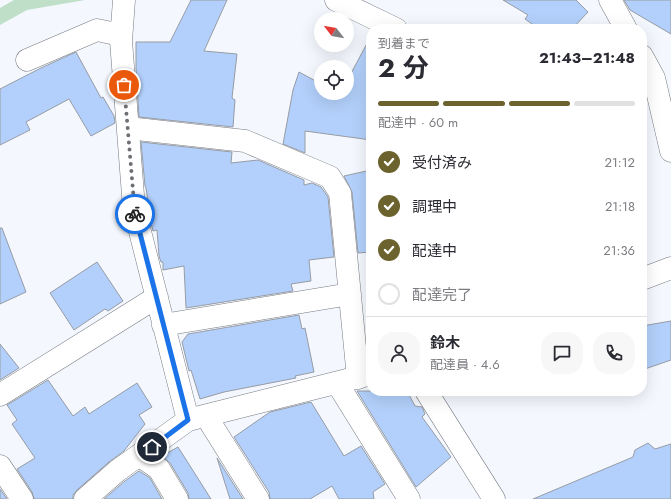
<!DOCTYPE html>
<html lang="ja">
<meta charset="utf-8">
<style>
body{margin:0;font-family:Jost,"Noto Sans JP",sans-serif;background:#f7f7f7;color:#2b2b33;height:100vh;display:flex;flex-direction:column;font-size:15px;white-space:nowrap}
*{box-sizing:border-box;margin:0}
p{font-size:13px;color:#7c7c81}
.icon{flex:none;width:22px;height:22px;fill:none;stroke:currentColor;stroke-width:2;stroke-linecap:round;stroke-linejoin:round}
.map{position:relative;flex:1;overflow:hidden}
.drawer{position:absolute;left:366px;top:24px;width:281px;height:372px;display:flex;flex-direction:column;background:#fff;border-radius:16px;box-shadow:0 4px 16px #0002}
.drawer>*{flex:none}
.needle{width:26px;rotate:301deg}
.controls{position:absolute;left:314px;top:12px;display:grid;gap:8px}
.controls a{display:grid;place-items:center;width:40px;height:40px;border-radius:50%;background:#fff;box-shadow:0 4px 16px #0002;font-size:20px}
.pin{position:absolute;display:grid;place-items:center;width:34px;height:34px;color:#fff;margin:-17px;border:2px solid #fff;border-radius:50%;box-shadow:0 1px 4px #0007}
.courier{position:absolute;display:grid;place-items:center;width:40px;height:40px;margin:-20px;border:3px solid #1a73e8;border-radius:50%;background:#fff;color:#222;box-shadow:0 1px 5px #0007}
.head em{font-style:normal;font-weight:700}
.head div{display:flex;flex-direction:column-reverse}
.head{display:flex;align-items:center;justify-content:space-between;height:68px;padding:0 12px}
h1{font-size:26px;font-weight:700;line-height:30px}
.bar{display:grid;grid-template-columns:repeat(4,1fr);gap:6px 4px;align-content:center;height:48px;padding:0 12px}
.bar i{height:5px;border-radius:3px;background:#e1e1e2}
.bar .active{background:#6c622e}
.bar p{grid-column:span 4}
.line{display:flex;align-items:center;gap:10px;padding:0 12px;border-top:1px solid #e1e1e2}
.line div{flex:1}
.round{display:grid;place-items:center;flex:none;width:42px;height:42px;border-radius:16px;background:#f7f7f7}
ol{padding:0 12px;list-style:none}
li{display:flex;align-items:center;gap:12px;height:44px}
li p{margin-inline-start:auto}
li .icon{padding:4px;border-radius:50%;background:#6c622e;color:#fff;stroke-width:4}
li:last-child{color:#7c7c81}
li i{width:22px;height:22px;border:2px solid #e1e1e2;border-radius:50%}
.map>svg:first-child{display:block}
.green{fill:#bfdfc9}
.building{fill:#b2d0fb;stroke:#979ca4}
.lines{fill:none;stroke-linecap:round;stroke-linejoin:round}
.minor-casing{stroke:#767a81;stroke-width:23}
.minor{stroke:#fff;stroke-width:22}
.done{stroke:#6d7074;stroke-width:4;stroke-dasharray:0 7.2}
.route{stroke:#1a73e8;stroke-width:5}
</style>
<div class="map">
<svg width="671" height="499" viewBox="0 0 671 499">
<rect width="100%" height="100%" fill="#f4f8fe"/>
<path class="green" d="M14,0H85L27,10L0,25V8Z"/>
<path class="building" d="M191,0H227L204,51L237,54L232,98L235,100L233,127L139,117L136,69V42H170Z
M503,0H576L588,12L572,29H539L525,19L528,15Z
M624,0H671V34L630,10Z
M371,36V140L305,131V153L283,144L293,90L299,72L321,84V93H337L340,95L341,93H347V81Z
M76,52L101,98L103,97L114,116L115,123L91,136L69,99L26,122L30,130L0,145V89L41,68Z
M141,142L232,152L231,163L258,160L304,180V185L312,183L321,187L328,197L334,257L309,260L311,281L291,284L293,291L186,308L184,266L163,270V262H161L159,256L157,230L153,231L151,223L146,188L145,186Z
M371,170V252L358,253L352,192L344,176Z
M0,228H2L26,292L0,304Z
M97,262L123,301L108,311L105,309L74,330L50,293Z
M299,315L302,329L305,328L314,372L295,376L296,378L224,392L200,399L191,370L189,371L182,342L188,334Z
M671,321V360L642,370V326Z
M0,344L19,368L0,380Z
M48,380L73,416L85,407L89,414L137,383L152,407L139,415L145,424L124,451L109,462L77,490L73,495V499H34L32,492L17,469L35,458L12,424L17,420L7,405Z
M357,391H407L415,406L422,407L425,414L422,417L451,457L416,487Z
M311,402L344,456L361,446L385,484L373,492L374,499H339L332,486L310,499H270L269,492L234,437L270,412Z
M648,443L655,449L671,444V499H533L633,457L635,450Z
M178,447L211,499H189L188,493L170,463L162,456Z
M217,458L243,499H230Z
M139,471L150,478L162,499H104L125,481Z
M0,489L7,499H0Z"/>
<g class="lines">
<g class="minor-casing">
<path id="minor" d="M124,0L121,41L134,208L188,420
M336,0L396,29
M610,0L626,29
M642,56L654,78L671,151
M27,60L97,30L121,35
M128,128L245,141L330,177L340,193L358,378
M642,279L671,268
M163,325L350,294
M337,383L409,499
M426,391L494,499
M0,395L157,297
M206,416L258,499
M140,456L159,469L177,499
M0,466L22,499
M85,499L117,471L188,420L371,374"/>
</g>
<use href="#minor" class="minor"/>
</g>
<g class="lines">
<path class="done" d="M124,85L135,214"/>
<path class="route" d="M135,214L188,420L152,447"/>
</g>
</svg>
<div class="controls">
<a><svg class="needle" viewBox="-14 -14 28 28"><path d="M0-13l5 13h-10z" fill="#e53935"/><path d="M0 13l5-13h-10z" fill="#7c7c81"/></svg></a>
<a><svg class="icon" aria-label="locate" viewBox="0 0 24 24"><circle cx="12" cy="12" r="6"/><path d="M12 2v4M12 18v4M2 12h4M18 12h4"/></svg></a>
</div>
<div class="pin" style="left:124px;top:85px;background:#ea580c"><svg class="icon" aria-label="bag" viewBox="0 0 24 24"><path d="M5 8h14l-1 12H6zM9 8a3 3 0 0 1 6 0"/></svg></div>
<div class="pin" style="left:152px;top:447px;background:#1f2937"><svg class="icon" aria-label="home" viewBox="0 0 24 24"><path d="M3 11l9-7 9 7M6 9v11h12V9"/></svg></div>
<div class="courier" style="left:135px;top:214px"><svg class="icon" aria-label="bike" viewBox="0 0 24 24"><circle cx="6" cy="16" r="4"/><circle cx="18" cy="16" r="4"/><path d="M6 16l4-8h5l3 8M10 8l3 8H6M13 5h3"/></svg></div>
<section class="drawer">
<div class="head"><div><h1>2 分</h1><p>到着まで</p></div><em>21:43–21:48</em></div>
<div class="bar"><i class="active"></i><i class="active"></i><i class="active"></i><i></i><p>配達中 · 60 m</p></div>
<ol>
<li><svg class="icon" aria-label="check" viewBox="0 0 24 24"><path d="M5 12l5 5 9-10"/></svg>受付済み<p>21:12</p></li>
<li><svg class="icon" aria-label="check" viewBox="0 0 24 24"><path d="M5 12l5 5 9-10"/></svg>調理中<p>21:18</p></li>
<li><svg class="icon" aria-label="check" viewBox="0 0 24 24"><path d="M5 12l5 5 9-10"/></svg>配達中<p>21:36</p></li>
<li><i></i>配達完了</li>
</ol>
<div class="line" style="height:72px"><a class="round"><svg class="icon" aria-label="person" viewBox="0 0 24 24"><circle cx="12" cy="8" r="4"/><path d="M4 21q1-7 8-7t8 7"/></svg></a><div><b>鈴木</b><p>配達員 · 4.6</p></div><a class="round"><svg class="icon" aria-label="chat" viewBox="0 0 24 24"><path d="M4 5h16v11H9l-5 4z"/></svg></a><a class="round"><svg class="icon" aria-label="phone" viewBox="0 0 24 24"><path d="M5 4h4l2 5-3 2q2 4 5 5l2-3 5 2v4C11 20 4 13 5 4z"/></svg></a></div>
</section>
</div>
